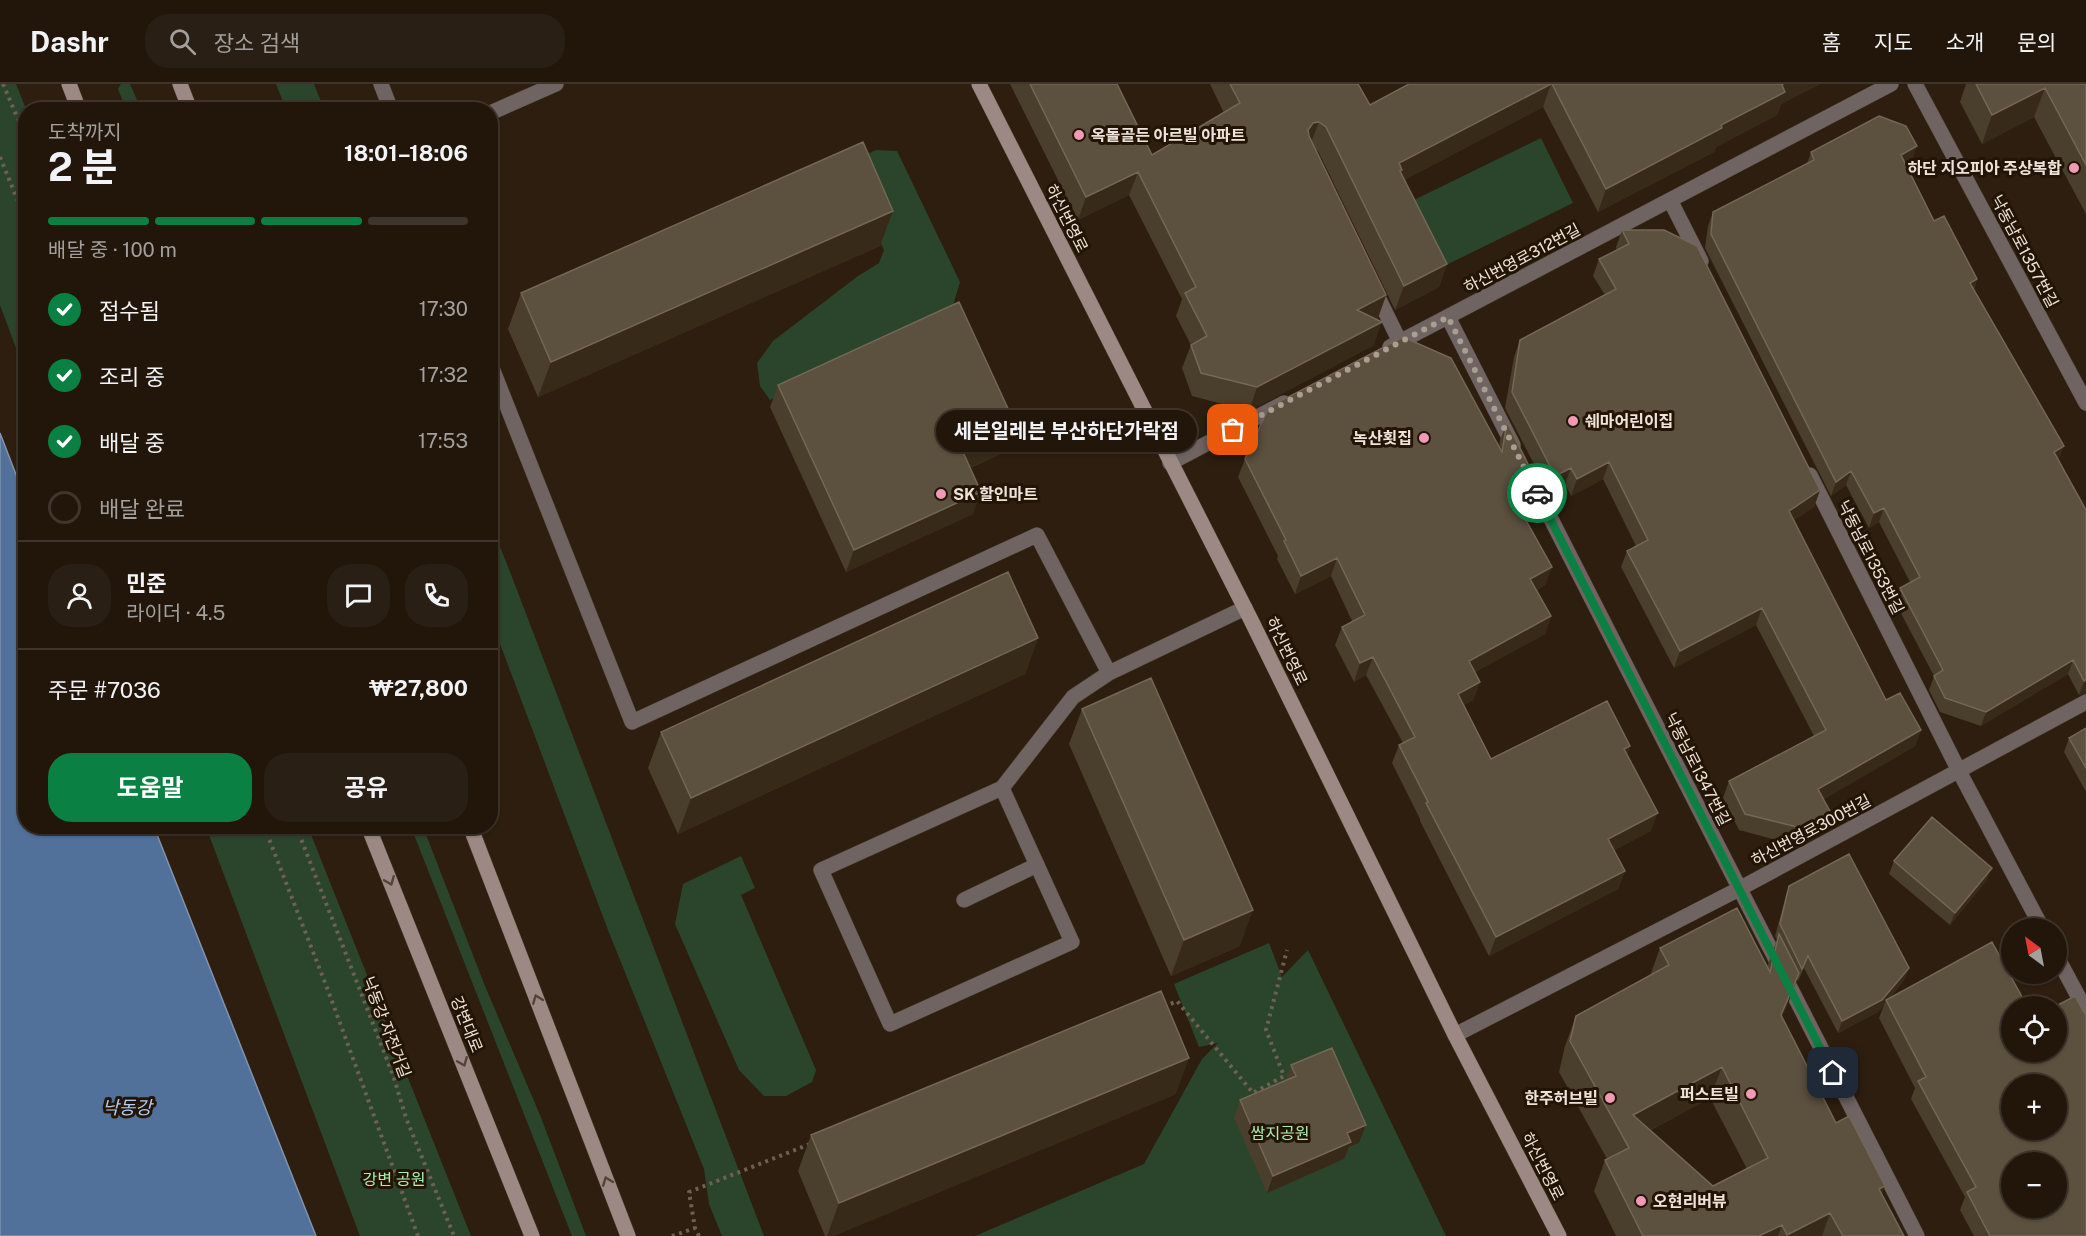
<!DOCTYPE html>
<html lang="ko">
<meta charset="utf-8">
<style>
body{margin:0;font-family:"Public Sans","Noto Sans KR",sans-serif;background:#2a1f14;color:#f1f3f6;height:100vh;display:flex;flex-direction:column;font-size:22px;white-space:nowrap}
*{box-sizing:border-box;margin:0}
p{font-size:20px;color:#a29f9d}
.icon{flex:none;width:33px;height:33px;fill:none;stroke:currentColor;stroke-width:2;stroke-linecap:round;stroke-linejoin:round}
.map{position:relative;flex:1;overflow:hidden}
.side{position:absolute;left:18px;top:18px;width:480px;height:732px;display:flex;flex-direction:column;background:#22160b;border-radius:24px;box-shadow:0 2px 4px #0004,0 0 0 2px #3f352c}
.side>*{flex:none}
.needle{width:39px;rotate:328deg}
.tools{position:absolute;left:2001px;top:834px;display:grid;gap:12px}
.tools a{display:grid;place-items:center;width:66px;height:66px;border-radius:50%;background:#22160b;box-shadow:0 2px 4px #0004,0 0 0 2px #3f352c;font-size:30px}
.pin{position:absolute;display:grid;place-items:center;width:51px;height:51px;color:#fff;margin:-26px;border-radius:12px;box-shadow:0 3px 9px #0006}
.courier{position:absolute;display:grid;place-items:center;width:60px;height:60px;margin:-30px;border:4px solid #0b8043;border-radius:50%;background:#fff;color:#222;box-shadow:0 2px 8px #0007}
.bubble{position:absolute;height:42px;border-radius:21px;background:#22160b;box-shadow:0 2px 4px #0004,0 0 0 2px #3f352c;font-size:20px;font-weight:700;line-height:42px;text-align:center}
.head em{font-style:normal;font-weight:700}
.head div{display:flex;flex-direction:column-reverse}
.head{display:flex;align-items:center;justify-content:space-between;height:102px;padding:0 30px}
h1{font-size:39px;font-weight:700;line-height:45px}
.bar{display:grid;grid-template-columns:repeat(4,1fr);gap:9px 6px;align-content:center;height:72px;padding:0 30px}
.bar i{height:8px;border-radius:4px;background:#3f352c}
.bar .on{background:#0b8043}
.bar p{grid-column:span 4}
.line{display:flex;align-items:center;gap:15px;padding:0 30px;border-top:2px solid #3f352c}
.line div{flex:1}
.round{display:grid;place-items:center;flex:none;width:63px;height:63px;border-radius:24px;background:#2a1f14}
ol{padding:0 30px;list-style:none}
li{display:flex;align-items:center;gap:18px;height:66px}
li p{margin-inline-start:auto}
li .icon{padding:6px;border-radius:50%;background:#0b8043;color:#fff;stroke-width:4}
li:last-child{color:#a29f9d}
li i{width:33px;height:33px;border:3px solid #3f352c;border-radius:50%}
.primary-button{display:flex;gap:12px;margin-top:auto;padding:12px 30px}
.primary-button a{flex:1;height:69px;border-radius:24px;background:#0b8043;color:#fff;font-size:24px;font-weight:700;line-height:69px;text-align:center}
.primary-button a+a{background:#2a1f14;color:#f1f3f6}
header{display:flex;align-items:center;gap:36px;box-sizing:border-box;height:84px;padding:0 30px;background:#22160b;border-bottom:2px solid #3f352c}
header strong{font-size:28px}
nav{display:flex;gap:33px;margin-inline-start:auto;font-size:21px}
.search{width:420px;height:54px;background:#2a1f14;display:flex;align-items:center;gap:15px;box-sizing:border-box;padding:0 21px;border-radius:24px;color:#a29f9d;font-size:22px}
.map>svg:first-child{display:block}
.green{fill:#2b452d}
.water{fill:#51719b;stroke:#8093ae;stroke-width:1.5}
.lines{fill:none;stroke-linecap:round;stroke-linejoin:round}
.lane-casing{stroke:#483a2b;stroke-width:16}
.street-casing{stroke:#483a2b;stroke-width:16}
.secondary-casing{stroke:#483a2b;stroke-width:16}
.path{stroke:#6e6053;stroke-width:4;stroke-dasharray:3 4.5;stroke-linecap:butt}
.lane{stroke:#6f6461;stroke-width:15}
.street{stroke:#6f6461;stroke-width:15}
.secondary{stroke:#9c8984;stroke-width:15}
.wall{fill:#4a3e2c;fill-rule:evenodd}
.shaded-wall{fill:#372a19}
.building{fill:#5c503f;stroke:#736757;stroke-width:1.5;fill-rule:evenodd}
.oneway{stroke:#534338}
.done{stroke:#aa9e93;stroke-width:6;stroke-dasharray:0 10.8}
.route{stroke:#0b8043;stroke-width:8}
.poi-dot{fill:#f09ab5;stroke:#231506;stroke-width:2}
.labels{text-anchor:middle;stroke-width:6;stroke-linejoin:round;paint-order:stroke}
.poi-label{font-size:16px;font-weight:bold;fill:#eee3da;stroke:#231506;text-anchor:start}
.street-label{font-size:16px;fill:#eee3da;stroke:#231506}
.park-label{font-size:16px;fill:#acedb0;stroke:#231506}
.water-label{font-size:18px;font-style:italic;fill:#b1cff6;stroke:#231506}
</style>
<header>
<strong>Dashr</strong>
<div class="search"><svg class="icon" aria-label="search" viewBox="0 0 24 24"><circle cx="10" cy="10" r="6"/><path d="M15 15l6 6"/></svg>장소 검색</div>
<nav><a>홈</a><a>지도</a><a>소개</a><a>문의</a></nav>
</header>
<div class="map">
<svg width="2086" height="1152" viewBox="0 0 2086 1152">
<rect width="100%" height="100%" fill="#2d1e0f"/>
<path class="green" d="M0,0H16L26,25L25,288L0,221Z
M121,0H130L141,25H126L118,5Z
M276,0H314L324,25H286Z
M1541,54L1573,119L1446,181L1414,116Z
M876,66L897,67L960,198L952,225L770,316L760,302L757,279L773,257L858,192L879,179L884,166L849,88V79Z
M491,440L512,493L764,1152H722L709,1120L704,1085L608,846L491,536Z
M206,743H308L471,1152H360Z
M411,743H423L485,902L540,1031L586,1152H572Z
M741,772L755,804L741,811L816,986L812,998L786,1012H764L739,986L675,840L683,800Z
M1269,859L1282,893L1308,866L1446,1152H975L1144,1080L1202,975L1218,959L1199,963L1174,900Z"/>
<path class="water" d="M0,349L25,414L26,742L154,743L316,1152H0Z"/>
<g class="lines">
<g class="lane-casing">
<path id="lane" d="M1915,0L2086,319
M1670,116L1701,177
M1373,203L1400,258
M1448,233L1513,361
M1390,263L1891,0
M1170,379L1284,319
M1527,388L1917,1152
M1810,391L1959,687L2042,844
M964,816L1037,781
M2056,871L2086,927
M1455,951L1739,805L2086,618"/>
</g>
<g class="street-casing">
<path id="street" d="M381,0L391,26
M490,29L556,0
M490,279L632,638L1037,451L1109,589
M1002,704L1072,858L890,940L821,786Z
M1002,704L1073,613L1109,589L1245,524"/>
</g>
<g class="secondary-casing">
<path id="secondary" d="M69,0L79,26
M180,0L190,26
M979,0L1251,536L1455,951L1559,1152
M368,742L532,1152
M470,742L628,1152"/>
</g>
<path class="path" d="M3,0L26,54
M0,73L26,137
M264,742L329,909L418,1152
M296,742L393,991L406,1034L454,1152
M1164,923L1177,917L1253,1009L1284,992L1266,946L1287,866
M672,1152L695,1144
M699,1152L695,1144L689,1108L810,1060"/>
<use href="#lane" class="lane"/>
<use href="#street" class="street"/>
<use href="#secondary" class="secondary"/>
</g>
<path class="wall" d="M1010,0H1117L1152,71L1224,29L1210,0H1358L1370,21L1409,0H1820L1781,20L1777,31L1716,63L1714,68L1598,128L1543,23L1404,96L1447,180L1439,203L1395,226L1318,67L1315,65L1386,211L1378,234L1377,235L1374,261L1249,327L1192,312L1182,284L1191,261L1176,232L1182,215L1129,111L1078,136Z
M1966,0H2086V130L2034,33L1982,60L1960,18Z
M1811,68L1912,76L1905,79L1934,137L1977,195L1974,206L2059,377L2086,426V609L2079,611L2068,590L1981,642L1940,628L1929,606L1934,592L1895,518L1900,504L1910,498L1879,438L1869,444L1846,401L1831,412L1705,164L1708,142L1713,128L1807,80Z
M893,127L880,162L538,313L508,245L521,209Z
M1622,146L1820,406L1814,423L1794,436L1886,616L1921,646L1915,662L1824,715L1826,747L1799,762L1739,746L1723,714L1729,697L1814,652L1756,541L1674,584L1621,483L1627,467L1636,462L1603,395L1571,412L1565,400L1549,409L1505,324L1514,273L1520,256L1605,211L1593,192L1599,175L1617,166L1616,163Z
M778,301L1009,366L970,384L973,430L846,488L770,323Z
M1507,338L1532,418L1519,425L1552,483L1545,501L1537,506L1551,532L1545,550L1475,588L1480,598L1473,616L1464,621L1491,675L1630,662L1627,670L1651,747L1614,766L1625,787L1618,805L1489,872L1420,737V735L1392,679L1399,661L1403,659L1366,591L1354,598L1335,561L1342,543L1352,537L1331,492L1295,510L1277,475L1278,472L1238,393L1245,375L1499,363L1500,356Z
M1038,554L1025,590L678,750L648,684L661,648Z
M1082,625L1240,862L1171,892L1069,660Z
M2086,644V708L2064,668L2069,654Z
M1894,777L1987,796L1950,841L1889,790Z
M1789,802L1909,884L1904,896L1890,914L2086,1152H1974L1960,1126L1965,1113L1911,1015L1915,1004L1879,934L1884,921L1878,928L1838,949L1804,884L1798,897L1797,895L1782,933L1836,1039L1882,1110L1904,1152H1616L1594,1107L1605,1076L1607,1075L1559,988L1565,962L1576,932L1650,892L1660,864L1767,883L1777,856L1775,852L1785,815ZM1710,1014L1747,1085L1713,1102L1651,1046Z
M1291,981L1359,1059L1349,1063L1344,1075L1267,1109L1234,1034L1240,1016L1285,997Z
M1176,1010L833,1152H825L798,1087L811,1051Z"/>
<path class="shaded-wall" d="M1551,0L1543,23L1398,99L1399,79Z
M1783,0H1820L1781,20L1777,31L1716,63L1714,68L1598,128L1606,105Z
M2045,4L2034,33L1982,60L1992,31Z
M1319,38L1310,61L1308,46L1313,39Z
M1917,62L1912,76L1896,85L1901,71Z
M1138,88L1129,111L1078,136L1086,113Z
M893,127L880,162L538,313L551,278Z
M1447,180L1439,203L1395,226L1404,202Z
M1977,195L1972,209L1970,199Z
M1386,211L1378,234L1348,250L1357,226Z
M1382,238L1374,261L1249,327L1257,303Z
M1017,344L1009,366L955,390L963,368Z
M2064,362L2059,376L2054,368Z
M1609,378L1603,395L1571,412L1577,395Z
M1571,384L1565,400L1549,409L1555,392Z
M1851,387L1846,401L1831,412L1836,398Z
M1538,400L1532,418L1507,432L1513,413Z
M1820,406L1814,423L1783,443L1789,427Z
M981,408L973,430L846,488L854,466Z
M1884,424L1879,438L1869,444L1874,429Z
M1337,474L1331,492L1295,510L1301,492Z
M1552,483L1545,501L1524,513L1530,495Z
M1762,524L1756,541L1674,584L1680,567Z
M1551,532L1545,550L1462,595L1469,577Z
M1038,554L1025,590L678,750L691,714Z
M1373,573L1366,591L1354,598L1360,579Z
M2073,576L2068,590L1981,642L1986,628Z
M2086,596V609L2079,611L2084,597Z
M1480,598L1473,616L1451,628L1458,610Z
M1921,646L1915,662L1812,722L1818,705Z
M1630,662L1623,680L1624,665Z
M1658,729L1651,747L1601,773L1608,755Z
M1832,731L1826,747L1799,762L1805,745Z
M1992,784L1987,796L1950,841L1955,829Z
M1625,787L1618,805L1489,872L1496,853Z
M1253,826L1240,862L1171,892L1184,856Z
M1909,884L1904,896L1886,918V916L1884,921L1878,928L1838,949L1842,937Z
M1799,889L1788,920L1769,962L1781,931Z
M1189,974L1176,1010L833,1152H827L839,1119Z
M1722,983L1710,1014L1626,1059L1633,1031Z
M1366,1041L1359,1059L1349,1063L1344,1075L1267,1109L1273,1092L1347,1049Z
M1885,1102L1874,1133L1879,1105Z
M1830,1129L1822,1152H1787V1151Z
M1782,1141L1778,1152H1759Z"/>
<path class="building" d="M1030,0H1117L1152,71L1240,19L1230,0H1358L1370,21L1409,0H1551L1399,79L1402,86L1400,87L1447,180L1404,202L1326,43L1319,38L1313,39L1308,46L1309,52L1386,211L1357,226L1382,238L1257,303L1201,289L1191,261L1207,252L1185,209L1196,203L1138,88L1086,113Z
M1552,0H1783L1782,1L1785,8L1721,41L1722,44L1606,105Z
M1976,0H2086V81L2045,4L1992,31Z
M1879,32L1906,42L1917,62L1901,71L1934,137L1944,132L1977,195L1970,199L2064,362L2054,368L2086,426V596L2084,597L2073,576L1986,628L1945,614L1934,592L1943,586L1900,504L1920,493L1884,424L1874,429L1851,387L1836,398L1711,150L1713,128L1814,76L1811,68Z
M863,58L893,127L551,278L521,209Z
M1622,146H1664L1697,162L1820,406L1789,427L1886,616L1900,609L1921,646L1818,705L1832,731L1805,745L1745,730L1729,697L1826,646L1762,524L1680,567L1627,467L1648,456L1609,378L1577,395L1571,384L1555,392L1512,308L1520,256L1616,205L1599,175L1629,160Z
M959,218L1017,344L963,368L981,408L854,466L778,301Z
M1403,253L1451,274L1502,368L1507,338L1538,400L1513,413L1552,483L1530,495L1551,532L1469,577L1480,598L1458,610L1491,675L1607,617L1630,662L1624,665L1658,729L1608,755L1625,787L1496,853L1426,719L1428,718L1399,661L1415,653L1373,573L1360,579L1342,543L1365,531L1337,474L1301,492L1284,457L1286,456L1245,375L1269,323Z
M1008,488L1038,554L691,714L661,648Z
M1151,594L1253,826L1184,856L1082,625Z
M2086,644V684L2069,654Z
M1932,733L1992,784L1955,829L1894,777Z
M1849,770L1909,884L1882,916L1842,937L1808,872L1802,885L1780,840L1789,802Z
M1737,824L1770,888L1779,850L1799,889L1781,931L1836,1039L1849,1032L1885,1102L1879,1105L1904,1152H1843L1830,1129L1787,1151L1782,1141L1759,1152H1643L1605,1076L1629,1064L1570,957L1576,932L1669,881L1660,864ZM1722,983L1768,1074L1713,1102L1633,1031Z
M1992,858L2027,922H2012V968H2056V922L2075,912L2086,932V1152H1990L1967,1108L1976,1103L1918,997L1926,993L1886,916ZM2012,1000H2056V1046H2012ZM2012,1078H2056V1124H2012Z
M1161,907L1189,974L839,1119L811,1051Z
M1332,964L1366,1041L1347,1049L1351,1058L1273,1092L1240,1016L1296,992L1291,981Z"/>
<defs><path id="oneway-chevron" d="M-2-3.5L2.5 0L-2 3.5" fill="none" stroke-width="1.6" stroke-linecap="round" stroke-linejoin="round" transform="scale(1.5)"/></defs>
<g class="oneway">
<use href="#oneway-chevron" transform="translate(390 797) rotate(68)"/>
<use href="#oneway-chevron" transform="translate(537 915) rotate(-111)"/>
<use href="#oneway-chevron" transform="translate(463 978) rotate(68)"/>
<use href="#oneway-chevron" transform="translate(607 1097) rotate(-111)"/>
</g>
<g class="lines">
<path class="done" d="M1233,346L1448,233L1537,409"/>
<path class="route" d="M1537,409L1833,989"/>
</g>
<g class="poi-dot">
<circle cx="1079" cy="51" r="6"/>
<circle cx="2074" cy="84" r="6"/>
<circle cx="1573" cy="337" r="6"/>
<circle cx="1424" cy="354" r="6"/>
<circle cx="941" cy="410" r="6"/>
<circle cx="1751" cy="1010" r="6"/>
<circle cx="1610" cy="1014" r="6"/>
<circle cx="1641" cy="1117" r="6"/>
</g>
<g class="labels">
<g class="poi-label">
<text x="1091" y="57">옥돌골든 아르빌 아파트</text>
<text x="2062" y="90" text-anchor="end">하단 지오피아 주상복합</text>
<text x="1585" y="343">쉐마어린이집</text>
<text x="1412" y="360" text-anchor="end">녹산횟집</text>
<text x="953" y="416">SK 할인마트</text>
<text x="1739" y="1016" text-anchor="end">퍼스트빌</text>
<text x="1598" y="1020" text-anchor="end">한주허브빌</text>
<text x="1653" y="1123">오현리버뷰</text>
</g>
<g class="street-label">
<text transform="translate(1067 134) rotate(63)" y="6">하신번영로</text>
<text transform="translate(2025 167) rotate(62)" y="6">낙동남로1357번길</text>
<text transform="translate(1522 174) rotate(-28)" y="6">하신번영로312번길</text>
<text transform="translate(1871 473) rotate(63)" y="6">낙동남로1353번길</text>
<text transform="translate(1287 567) rotate(64)" y="6">하신번영로</text>
<text transform="translate(1698 685) rotate(63)" y="6">낙동남로1347번길</text>
<text transform="translate(1811 746) rotate(-28)" y="6">하신번영로300번길</text>
<text transform="translate(467 940) rotate(68)" y="6">강변대로</text>
<text transform="translate(387 943) rotate(69)" y="6">낙동강 자전거길</text>
<text transform="translate(1543 1082) rotate(63)" y="6">하신번영로</text>
</g>
<g class="park-label">
<text x="1280" y="1055">쌈지공원</text>
<text x="394" y="1101">강변 공원</text>
</g>
<g class="water-label">
<text x="127" y="1030">낙동강</text>
</g>
</g>
</svg>
<div class="tools">
<a><svg class="needle" viewBox="-14 -14 28 28"><path d="M0-13l5 13h-10z" fill="#e53935"/><path d="M0 13l5-13h-10z" fill="#a29f9d"/></svg></a>
<a><svg class="icon" aria-label="locate" viewBox="0 0 24 24"><circle cx="12" cy="12" r="6"/><path d="M12 2v4M12 18v4M2 12h4M18 12h4"/></svg></a>
<a>+</a>
<a>−</a>
</div>
<div class="pin" style="left:1233px;top:346px;background:#ea580c"><svg class="icon" aria-label="bag" viewBox="0 0 24 24"><path d="M5 8h14l-1 12H6zM9 8a3 3 0 0 1 6 0"/></svg></div>
<div class="pin" style="left:1833px;top:989px;background:#1f2937"><svg class="icon" aria-label="home" viewBox="0 0 24 24"><path d="M3 11l9-7 9 7M6 9v11h12V9"/></svg></div>
<div class="courier" style="left:1537px;top:409px"><svg class="icon" aria-label="car" viewBox="0 0 24 24"><path d="M5 17H2v-5l4-1 3-4h7l3 4 3 1v5h-3M9 17h6M6 11h13"/><circle cx="7" cy="17" r="2"/><circle cx="17" cy="17" r="2"/></svg></div>
<div class="bubble" style="left:936px;top:326px;width:261px">세븐일레븐 부산하단가락점</div>
<section class="side">
<div class="head"><div><h1>2 분</h1><p>도착까지</p></div><em>18:01–18:06</em></div>
<div class="bar"><i class="on"></i><i class="on"></i><i class="on"></i><i></i><p>배달 중 · 100 m</p></div>
<ol>
<li><svg class="icon" aria-label="check" viewBox="0 0 24 24"><path d="M5 12l5 5 9-10"/></svg>접수됨<p>17:30</p></li>
<li><svg class="icon" aria-label="check" viewBox="0 0 24 24"><path d="M5 12l5 5 9-10"/></svg>조리 중<p>17:32</p></li>
<li><svg class="icon" aria-label="check" viewBox="0 0 24 24"><path d="M5 12l5 5 9-10"/></svg>배달 중<p>17:53</p></li>
<li><i></i>배달 완료</li>
</ol>
<div class="line" style="height:108px"><a class="round"><svg class="icon" aria-label="person" viewBox="0 0 24 24"><circle cx="12" cy="8" r="4"/><path d="M4 21q1-7 8-7t8 7"/></svg></a><div><b>민준</b><p>라이더 · 4.5</p></div><a class="round"><svg class="icon" aria-label="chat" viewBox="0 0 24 24"><path d="M4 5h16v11H9l-5 4z"/></svg></a><a class="round"><svg class="icon" aria-label="phone" viewBox="0 0 24 24"><path d="M5 4h4l2 5-3 2q2 4 5 5l2-3 5 2v4C11 20 4 13 5 4z"/></svg></a></div>
<div class="line" style="height:78px"><div>주문 #7036</div><b>₩27,800</b></div>
<div class="primary-button"><a>도움말</a><a>공유</a></div>
</section>
</div>
